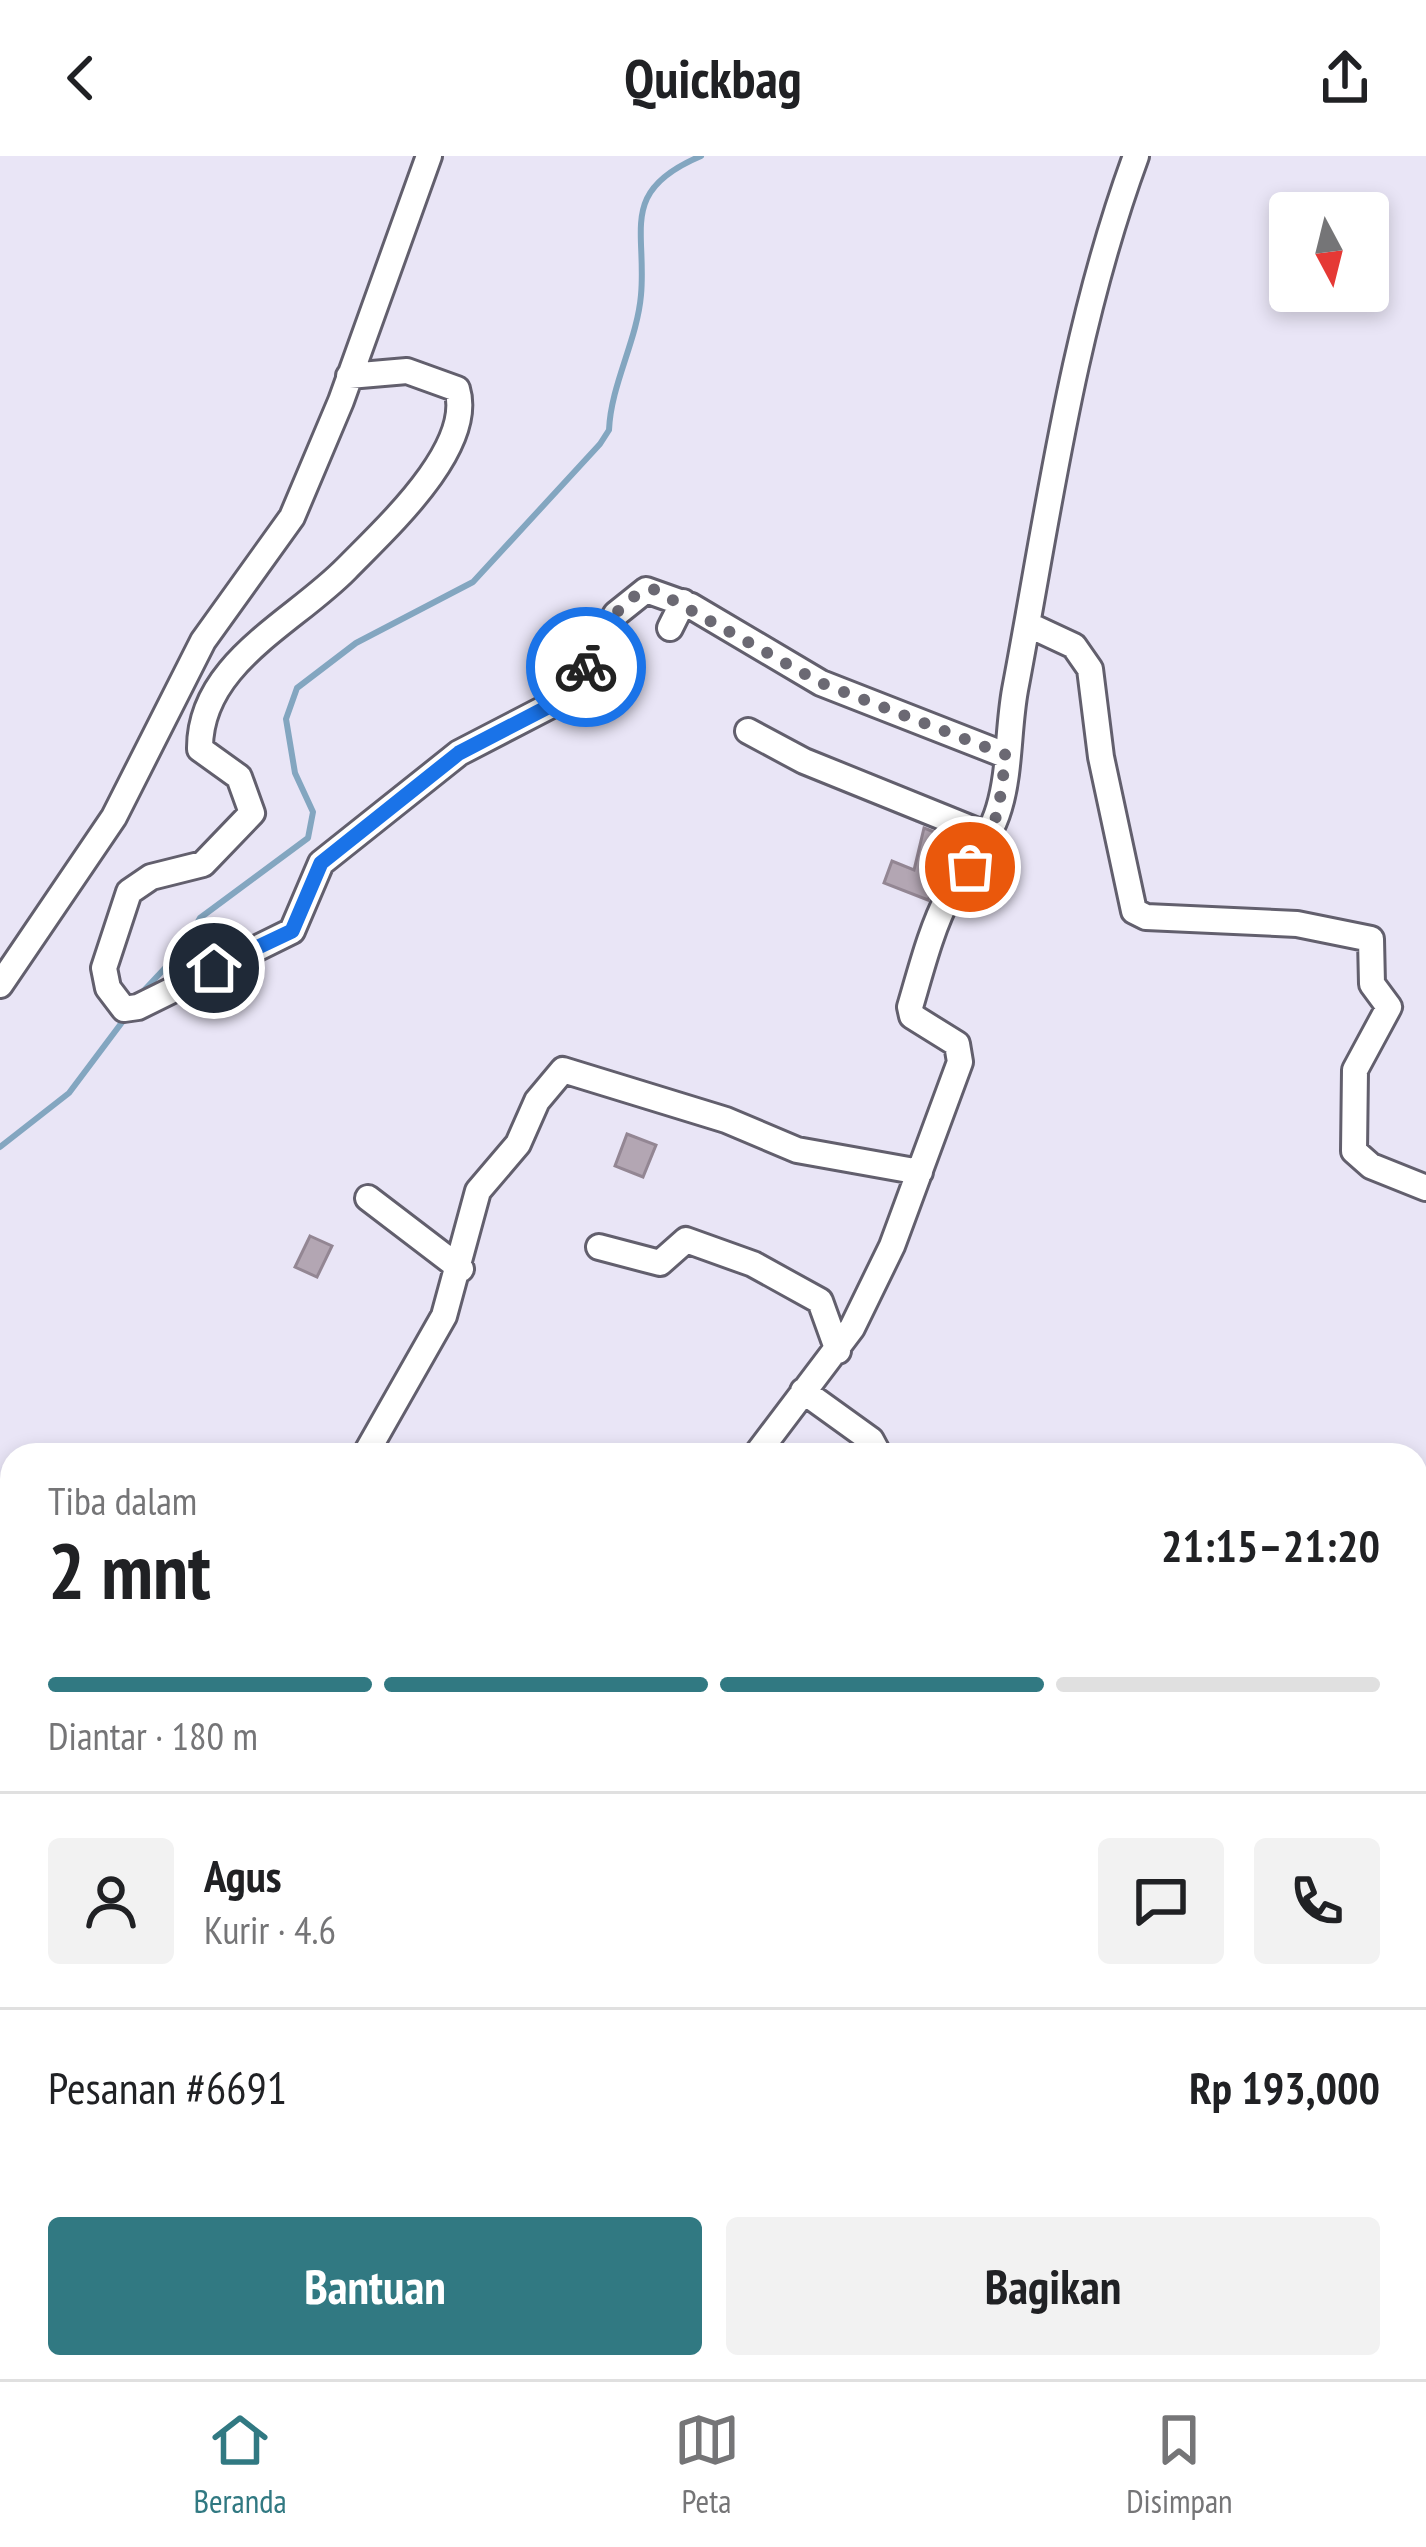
<!DOCTYPE html>
<html lang="id">
<meta charset="utf-8">
<style>
body{margin:0;font-family:"PT Sans Narrow",sans-serif;background:#f2f2f2;color:#202124;height:100vh;display:flex;flex-direction:column;font-size:45px;white-space:nowrap}
*{box-sizing:border-box;margin:0}
p{font-size:39px;color:#757577}
.icon{flex:none;width:66px;height:66px;fill:none;stroke:currentColor;stroke-width:2;stroke-linecap:round;stroke-linejoin:round}
.map{position:relative;flex:1;overflow:hidden}
.sheet{position:absolute;left:0px;top:1287px;width:1428px;height:936px;display:flex;flex-direction:column;background:#fff;border-radius:36px 36px 0 0;box-shadow:0 6px 18px #0003}
.sheet>*{flex:none}
.needle{width:78px;rotate:173deg}
.fabs{position:absolute;left:1269px;top:36px;display:grid;gap:24px}
.fabs a{display:grid;place-items:center;width:120px;height:120px;border-radius:12px;background:#fff;box-shadow:0 6px 18px #0003;font-size:60px}
.pin{position:absolute;display:grid;place-items:center;width:102px;height:102px;color:#fff;margin:-51px;border:6px solid #fff;border-radius:50%;box-shadow:0 3px 12px #0007}
.courier{position:absolute;display:grid;place-items:center;width:120px;height:120px;margin:-60px;border:9px solid #1a73e8;border-radius:50%;background:#fff;color:#222;box-shadow:0 3px 15px #0007}
.headline em{font-style:normal;font-weight:800}
.headline div{display:flex;flex-direction:column-reverse}
.headline{display:flex;align-items:center;justify-content:space-between;height:204px;padding:0 48px}
h1{font-size:78px;font-weight:800;line-height:90px}
.bar{display:grid;grid-template-columns:repeat(4,1fr);gap:18px 12px;align-content:center;height:144px;padding:0 48px}
.bar i{height:15px;border-radius:9px;background:#e0e0e0}
.bar .active{background:#317982}
.bar p{grid-column:span 4}
.line{display:flex;align-items:center;gap:30px;padding:0 48px;border-top:3px solid #e0e0e0}
.line div{flex:1}
.round{display:grid;place-items:center;flex:none;width:126px;height:126px;border-radius:12px;background:#f2f2f2}
.button{display:flex;gap:24px;margin-top:auto;padding:24px 48px}
.button a{flex:1;height:138px;border-radius:12px;background:#317982;color:#fff;font-size:48px;font-weight:800;line-height:138px;text-align:center}
.button a+a{background:#f2f2f2;color:#202124}
header{display:flex;justify-content:space-between;align-items:center;height:156px;padding:0 48px;background:#fff;font-size:54px;font-weight:800}
.tab-bar{display:flex;justify-content:space-around;align-items:center;height:168px;border-top:3px solid #e0e0e0;background:#fff;font-size:33px;color:#757577}
.tab-bar a{display:grid;justify-items:center;gap:6px}
.tab-bar .active{color:#317982}
.map>svg:first-child{display:block}
.lines{fill:none;stroke-linecap:round;stroke-linejoin:round}
.stream{stroke:#83a6c0;stroke-width:6}
.building{fill:#b3a6b3;stroke:#938693;stroke-width:3}
.minor-casing{stroke:#625f6d;stroke-width:30}
.minor{stroke:#fff;stroke-width:24}
.done{stroke:#6b6973;stroke-width:12;stroke-dasharray:0 21.6}
.route{stroke:#1a73e8;stroke-width:15}
</style>
<header><svg class="icon" aria-label="back" viewBox="0 0 24 24"><path d="M15 5l-7 7 7 7"/></svg>Quickbag<svg class="icon" aria-label="share" viewBox="0 0 24 24"><path d="M12 15V3M7 8l5-5 5 5M5 13v7h14v-7"/></svg></header>
<div class="map">
<svg width="1426" height="2223" viewBox="0 0 1426 2223">
<rect width="100%" height="100%" fill="#e9e5f6"/>
<g class="lines">
<path class="stream" d="M135,844L182,794L200,762L308,682L313,656L295,617L286,563L297,532L356,487L473,426L600,288L609,274C611,228 637,185 641,139C647,74 618,35 701,0
M0,991L69,937L126,861
M0,1373L12,1374
M0,1571L12,1564"/>
</g>
<path class="building" d="M924,672L963,687L949,701L928,744L884,727L892,705L914,714Z
M627,978L656,989L643,1021L615,1010Z
M310,1080L332,1090L317,1121L295,1111Z"/>
<g class="lines">
<g class="minor-casing">
<path id="minor" d="M349,220L407,215L457,233C475,292 385,373 346,413C293,467 199,508 200,593L239,621L252,657L203,708L151,721L129,736L104,812L108,832L124,853L138,851L292,775L321,707L459,597L567,541L616,458L646,434L691,450L821,527L1005,599
M1029,469L1074,490L1090,513L1101,601L1134,755L1146,761L1297,768L1371,783L1372,828L1389,851L1355,914L1354,995L1371,1010L1426,1032
M670,472L683,446
M748,575L804,605L987,679
M0,829L114,661L203,485L292,361L341,245L429,0
M368,1042L461,1113
M599,1091L660,1107L686,1084L753,1108L820,1145L838,1195
M803,1235L871,1284L879,1299
M365,1299L444,1160L478,1035L518,988L537,945L563,914L726,964L797,994L920,1016
M756,1299L852,1172L892,1090L960,906L957,888L912,860L910,851C921,814 931,773 949,739C964,708 989,687 999,652C1010,616 1008,573 1015,534C1049,354 1072,174 1136,0
M0,1864L12,1856
M1416,1901L1426,1894
M1416,1943L1426,1950
M1027,2211L1052,2223
M247,2223L253,2211
M435,2223L459,2211
M487,2223V2211
M1120,2223L1126,2211"/>
</g>
<use href="#minor" class="minor"/>
</g>
<g class="lines">
<path class="done" d="M586,511C600,482 618,439 653,433L821,527L1006,599L998,657L970,711"/>
<path class="route" d="M214,812L292,775L321,707L459,597L567,541L586,511"/>
</g>
</svg>
<div class="fabs">
<a><svg class="needle" viewBox="-14 -14 28 28"><path d="M0-13l5 13h-10z" fill="#e53935"/><path d="M0 13l5-13h-10z" fill="#757577"/></svg></a>
</div>
<div class="pin" style="left:970px;top:711px;background:#ea580c"><svg class="icon" aria-label="bag" viewBox="0 0 24 24"><path d="M5 8h14l-1 12H6zM9 8a3 3 0 0 1 6 0"/></svg></div>
<div class="pin" style="left:214px;top:812px;background:#1f2937"><svg class="icon" aria-label="home" viewBox="0 0 24 24"><path d="M3 11l9-7 9 7M6 9v11h12V9"/></svg></div>
<div class="courier" style="left:586px;top:511px"><svg class="icon" aria-label="bike" viewBox="0 0 24 24"><circle cx="6" cy="16" r="4"/><circle cx="18" cy="16" r="4"/><path d="M6 16l4-8h5l3 8M10 8l3 8H6M13 5h3"/></svg></div>
<section class="sheet">
<div class="headline"><div><h1>2 mnt</h1><p>Tiba dalam</p></div><em>21:15–21:20</em></div>
<div class="bar"><i class="active"></i><i class="active"></i><i class="active"></i><i></i><p>Diantar · 180 m</p></div>
<div class="line" style="height:216px"><a class="round"><svg class="icon" aria-label="person" viewBox="0 0 24 24"><circle cx="12" cy="8" r="4"/><path d="M4 21q1-7 8-7t8 7"/></svg></a><div><b>Agus</b><p>Kurir · 4.6</p></div><a class="round"><svg class="icon" aria-label="chat" viewBox="0 0 24 24"><path d="M4 5h16v11H9l-5 4z"/></svg></a><a class="round"><svg class="icon" aria-label="phone" viewBox="0 0 24 24"><path d="M5 4h4l2 5-3 2q2 4 5 5l2-3 5 2v4C11 20 4 13 5 4z"/></svg></a></div>
<div class="line" style="height:156px"><div>Pesanan #6691</div><b>Rp 193,000</b></div>
<div class="button"><a>Bantuan</a><a>Bagikan</a></div>
</section>
</div>
<nav class="tab-bar">
<a class="active"><svg class="icon" aria-label="home" viewBox="0 0 24 24"><path d="M3 11l9-7 9 7M6 9v11h12V9"/></svg>Beranda</a>
<a><svg class="icon" aria-label="map" viewBox="0 0 24 24"><path d="M3 6l6-2 6 2 6-2v14l-6 2-6-2-6 2zM9 4v14M15 6v14"/></svg>Peta</a>
<a><svg class="icon" aria-label="saved" viewBox="0 0 24 24"><path d="M7 4h10v16l-5-4-5 4z"/></svg>Disimpan</a>
</nav>
